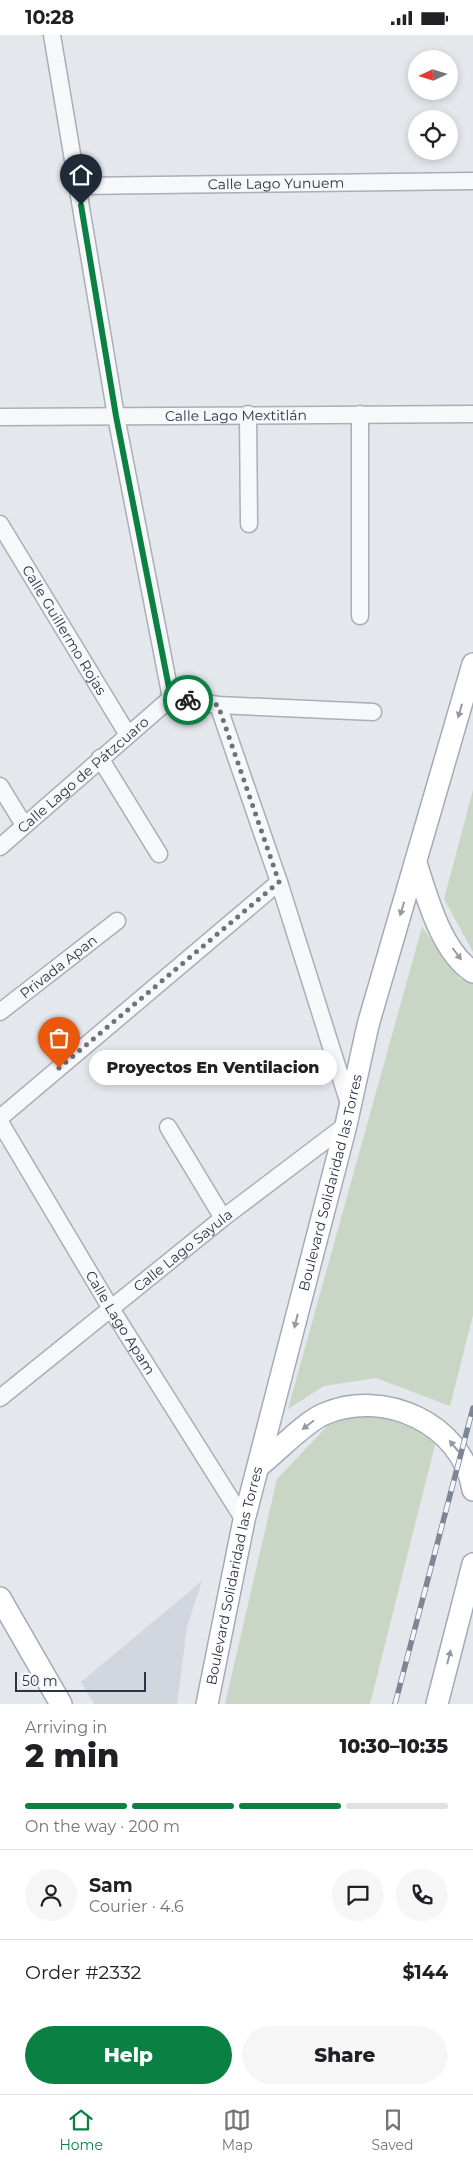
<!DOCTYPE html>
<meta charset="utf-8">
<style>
body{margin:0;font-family:Montserrat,sans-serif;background:#f6f6f6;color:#202124;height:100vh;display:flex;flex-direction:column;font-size:19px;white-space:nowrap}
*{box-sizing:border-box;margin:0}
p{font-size:16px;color:#757577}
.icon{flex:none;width:28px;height:28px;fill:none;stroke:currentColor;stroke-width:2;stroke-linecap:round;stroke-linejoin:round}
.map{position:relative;height:1669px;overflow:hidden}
.panel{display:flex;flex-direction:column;background:#fff;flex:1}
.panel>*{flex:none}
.needle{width:32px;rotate:266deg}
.buttons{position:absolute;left:408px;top:15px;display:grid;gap:10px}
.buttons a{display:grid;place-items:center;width:50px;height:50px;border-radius:50%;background:#fff;box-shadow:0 2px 8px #0003;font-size:25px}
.scale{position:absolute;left:15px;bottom:12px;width:131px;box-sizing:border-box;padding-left:5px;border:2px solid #2b3445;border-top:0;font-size:14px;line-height:18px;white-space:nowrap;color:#2b3445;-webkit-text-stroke:4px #f4f6f9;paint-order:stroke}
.pin{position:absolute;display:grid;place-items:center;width:42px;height:42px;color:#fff;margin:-51px -21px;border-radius:50% 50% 50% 0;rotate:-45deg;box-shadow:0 0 5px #0007}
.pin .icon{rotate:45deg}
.courier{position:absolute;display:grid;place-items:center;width:50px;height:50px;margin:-25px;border:4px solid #0b8043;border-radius:50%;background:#fff;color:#222;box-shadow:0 1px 6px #0007}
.bubble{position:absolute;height:35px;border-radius:18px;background:#fff;box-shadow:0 2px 8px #0003;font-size:16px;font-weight:800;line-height:35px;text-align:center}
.headline em{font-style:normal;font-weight:800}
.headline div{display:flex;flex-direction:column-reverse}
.headline{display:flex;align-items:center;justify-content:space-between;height:85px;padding:0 25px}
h1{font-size:32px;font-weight:800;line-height:38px}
.bar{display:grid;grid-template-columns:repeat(4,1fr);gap:8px 5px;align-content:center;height:60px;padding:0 25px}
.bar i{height:6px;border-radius:4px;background:#e0e0e0}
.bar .active{background:#0b8043}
.bar p{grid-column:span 4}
.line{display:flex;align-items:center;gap:12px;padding:0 25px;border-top:1px solid #e0e0e0}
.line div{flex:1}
.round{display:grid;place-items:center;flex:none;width:52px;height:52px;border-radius:26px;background:#f6f6f6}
.primary-button{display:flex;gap:10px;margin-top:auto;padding:10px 25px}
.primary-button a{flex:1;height:58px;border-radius:30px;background:#0b8043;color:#fff;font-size:20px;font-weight:800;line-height:58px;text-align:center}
.primary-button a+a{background:#f6f6f6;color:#202124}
.status{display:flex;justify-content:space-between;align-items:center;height:35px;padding:0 25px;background:#fff;direction:ltr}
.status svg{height:14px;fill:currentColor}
.menu{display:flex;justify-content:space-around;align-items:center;height:70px;border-top:1px solid #e0e0e0;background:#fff;font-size:14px;color:#757577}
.menu a{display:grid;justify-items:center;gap:2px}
.menu .active{color:#0b8043}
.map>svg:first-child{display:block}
.built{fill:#d2d6de}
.green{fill:#c9d6c5}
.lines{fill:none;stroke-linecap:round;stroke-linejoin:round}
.minor-casing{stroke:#a9aeb7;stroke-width:19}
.major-casing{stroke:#a3abb8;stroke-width:24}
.minor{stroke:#f7f8fa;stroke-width:16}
.major{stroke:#fff;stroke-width:21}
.rail-casing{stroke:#7d8696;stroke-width:5.5}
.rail{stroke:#f4f6f9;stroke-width:4;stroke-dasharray:11;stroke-linecap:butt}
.oneway{fill:#959aa2}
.done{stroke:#6c737f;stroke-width:5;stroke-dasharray:0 9}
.route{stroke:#0b8043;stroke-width:6}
.labels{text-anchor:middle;stroke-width:4;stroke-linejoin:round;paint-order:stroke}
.street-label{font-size:14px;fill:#2b3445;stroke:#f4f6f9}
</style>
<div class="status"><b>10:28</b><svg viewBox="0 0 49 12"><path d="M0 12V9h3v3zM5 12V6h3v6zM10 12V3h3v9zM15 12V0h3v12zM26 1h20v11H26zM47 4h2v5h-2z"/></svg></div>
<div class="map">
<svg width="473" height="1669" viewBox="0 0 473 1669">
<rect width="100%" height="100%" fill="#e4e7ec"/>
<path class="built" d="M202,1546L187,1592L177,1669H94L81,1647Z"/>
<path class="green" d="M473,755V917L444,864Z
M422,892L460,944L473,947V1280L450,1371L376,1343L324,1351L288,1374Z
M388,1378L436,1406L370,1669H225L277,1444L336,1382Z"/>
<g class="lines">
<g class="minor-casing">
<g id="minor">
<path d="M52,0L116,381L171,663"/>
<path id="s1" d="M78,151L473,146"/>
<path d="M248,379L249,489"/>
<path id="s2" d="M0,382L473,379"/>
<path id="s3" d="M0,489L128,700"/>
<path d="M360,581V379"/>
<path d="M218,670L279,847L350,1072"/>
<path d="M100,723L159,819"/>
<path d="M0,751L24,790"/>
<path id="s4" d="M0,812L171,663L218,670L373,677"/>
<path id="s5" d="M0,977L117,886"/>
<path d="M0,1083L279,847"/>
<path id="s6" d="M0,1087L110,1272L244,1485"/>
<path d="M168,1092L223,1183"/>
<path id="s7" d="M0,1363L223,1183L346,1090"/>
</g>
</g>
<g class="major-casing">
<g id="major">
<path d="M416,828C427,862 441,916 473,937"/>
<path d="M259,1431C277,1417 305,1387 324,1379C384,1353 463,1389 473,1455"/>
<path d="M0,1563L61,1669"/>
<path id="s8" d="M207,1669L244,1485L346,1090L368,990L473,629"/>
<path d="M437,1669L473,1529"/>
</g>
</g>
<use href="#minor" class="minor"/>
<use href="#major" class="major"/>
<g class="rail-casing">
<path id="rail" d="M395,1669L473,1373"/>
</g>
<use href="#rail" class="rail"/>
</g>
<defs><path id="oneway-solid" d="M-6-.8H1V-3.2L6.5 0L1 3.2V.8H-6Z" transform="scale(1.25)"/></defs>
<g class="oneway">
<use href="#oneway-solid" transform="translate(460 676) rotate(106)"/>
<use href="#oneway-solid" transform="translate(402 874) rotate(107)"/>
<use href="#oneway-solid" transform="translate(457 919) rotate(53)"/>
<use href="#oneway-solid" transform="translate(296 1286) rotate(104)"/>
<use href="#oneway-solid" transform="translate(308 1390) rotate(143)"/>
<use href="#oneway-solid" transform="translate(454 1411) rotate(-129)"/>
<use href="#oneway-solid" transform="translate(449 1622) rotate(-76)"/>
</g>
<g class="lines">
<path class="done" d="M59,1033L279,847L218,670L188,665"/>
<path class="route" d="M81,170L116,381L171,663L188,665"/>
</g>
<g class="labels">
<g class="street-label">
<text dy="5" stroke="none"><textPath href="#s1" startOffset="198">Calle Lago Yunuem</textPath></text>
<text dy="5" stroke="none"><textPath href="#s2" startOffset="236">Calle Lago Mextitlán</textPath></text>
<text dy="5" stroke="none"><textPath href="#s3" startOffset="124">Calle Guillermo Rojas</textPath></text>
<text dy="5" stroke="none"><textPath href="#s4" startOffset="110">Calle Lago de Pátzcuaro</textPath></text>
<text dy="5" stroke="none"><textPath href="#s5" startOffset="74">Privada Apan</textPath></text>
<text dy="5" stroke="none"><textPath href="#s8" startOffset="536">Boulevard Solidaridad las Torres</textPath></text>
<text dy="5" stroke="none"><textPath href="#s7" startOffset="235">Calle Lago Sayula</textPath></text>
<text dy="5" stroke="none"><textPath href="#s6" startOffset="234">Calle Lago Apam</textPath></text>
<text dy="5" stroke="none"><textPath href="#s8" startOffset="131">Boulevard Solidaridad las Torres</textPath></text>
</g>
</g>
</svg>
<div class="buttons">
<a><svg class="needle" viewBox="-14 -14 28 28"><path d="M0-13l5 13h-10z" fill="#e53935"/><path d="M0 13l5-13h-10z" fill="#757577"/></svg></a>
<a><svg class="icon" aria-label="locate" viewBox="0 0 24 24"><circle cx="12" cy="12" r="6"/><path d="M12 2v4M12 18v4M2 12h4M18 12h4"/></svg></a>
</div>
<div class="scale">50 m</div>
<div class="pin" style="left:59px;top:1033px;background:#ea580c"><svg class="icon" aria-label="bag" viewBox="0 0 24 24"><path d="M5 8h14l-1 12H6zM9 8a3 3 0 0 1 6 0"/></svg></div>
<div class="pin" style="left:81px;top:170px;background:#1f2937"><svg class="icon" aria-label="home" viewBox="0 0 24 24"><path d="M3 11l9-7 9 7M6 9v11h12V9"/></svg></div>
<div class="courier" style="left:188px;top:665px"><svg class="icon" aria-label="bike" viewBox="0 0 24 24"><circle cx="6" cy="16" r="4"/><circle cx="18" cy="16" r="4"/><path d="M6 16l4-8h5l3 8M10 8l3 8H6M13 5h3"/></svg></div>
<div class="bubble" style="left:89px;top:1015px;width:248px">Proyectos En Ventilacion</div>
</div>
<section class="panel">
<div class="headline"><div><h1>2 min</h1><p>Arriving in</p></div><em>10:30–10:35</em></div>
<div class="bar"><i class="active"></i><i class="active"></i><i class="active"></i><i></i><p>On the way · 200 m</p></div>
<div class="line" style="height:90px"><a class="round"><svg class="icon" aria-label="person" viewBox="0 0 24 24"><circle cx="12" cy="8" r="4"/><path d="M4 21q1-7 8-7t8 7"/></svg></a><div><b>Sam</b><p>Courier · 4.6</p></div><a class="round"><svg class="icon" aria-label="chat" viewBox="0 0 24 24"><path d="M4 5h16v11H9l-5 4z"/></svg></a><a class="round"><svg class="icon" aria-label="phone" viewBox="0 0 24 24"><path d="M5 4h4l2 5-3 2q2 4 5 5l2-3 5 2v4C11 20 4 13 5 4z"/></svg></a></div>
<div class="line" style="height:65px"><div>Order #2332</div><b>$144</b></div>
<div class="primary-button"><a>Help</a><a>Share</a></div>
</section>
<nav class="menu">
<a class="active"><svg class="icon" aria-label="home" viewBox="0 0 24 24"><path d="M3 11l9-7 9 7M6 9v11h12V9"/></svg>Home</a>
<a><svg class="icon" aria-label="map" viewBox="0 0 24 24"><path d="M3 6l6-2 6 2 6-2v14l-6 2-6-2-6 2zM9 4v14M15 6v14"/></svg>Map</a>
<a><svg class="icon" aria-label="saved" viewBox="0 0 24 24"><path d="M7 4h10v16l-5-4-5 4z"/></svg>Saved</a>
</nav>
